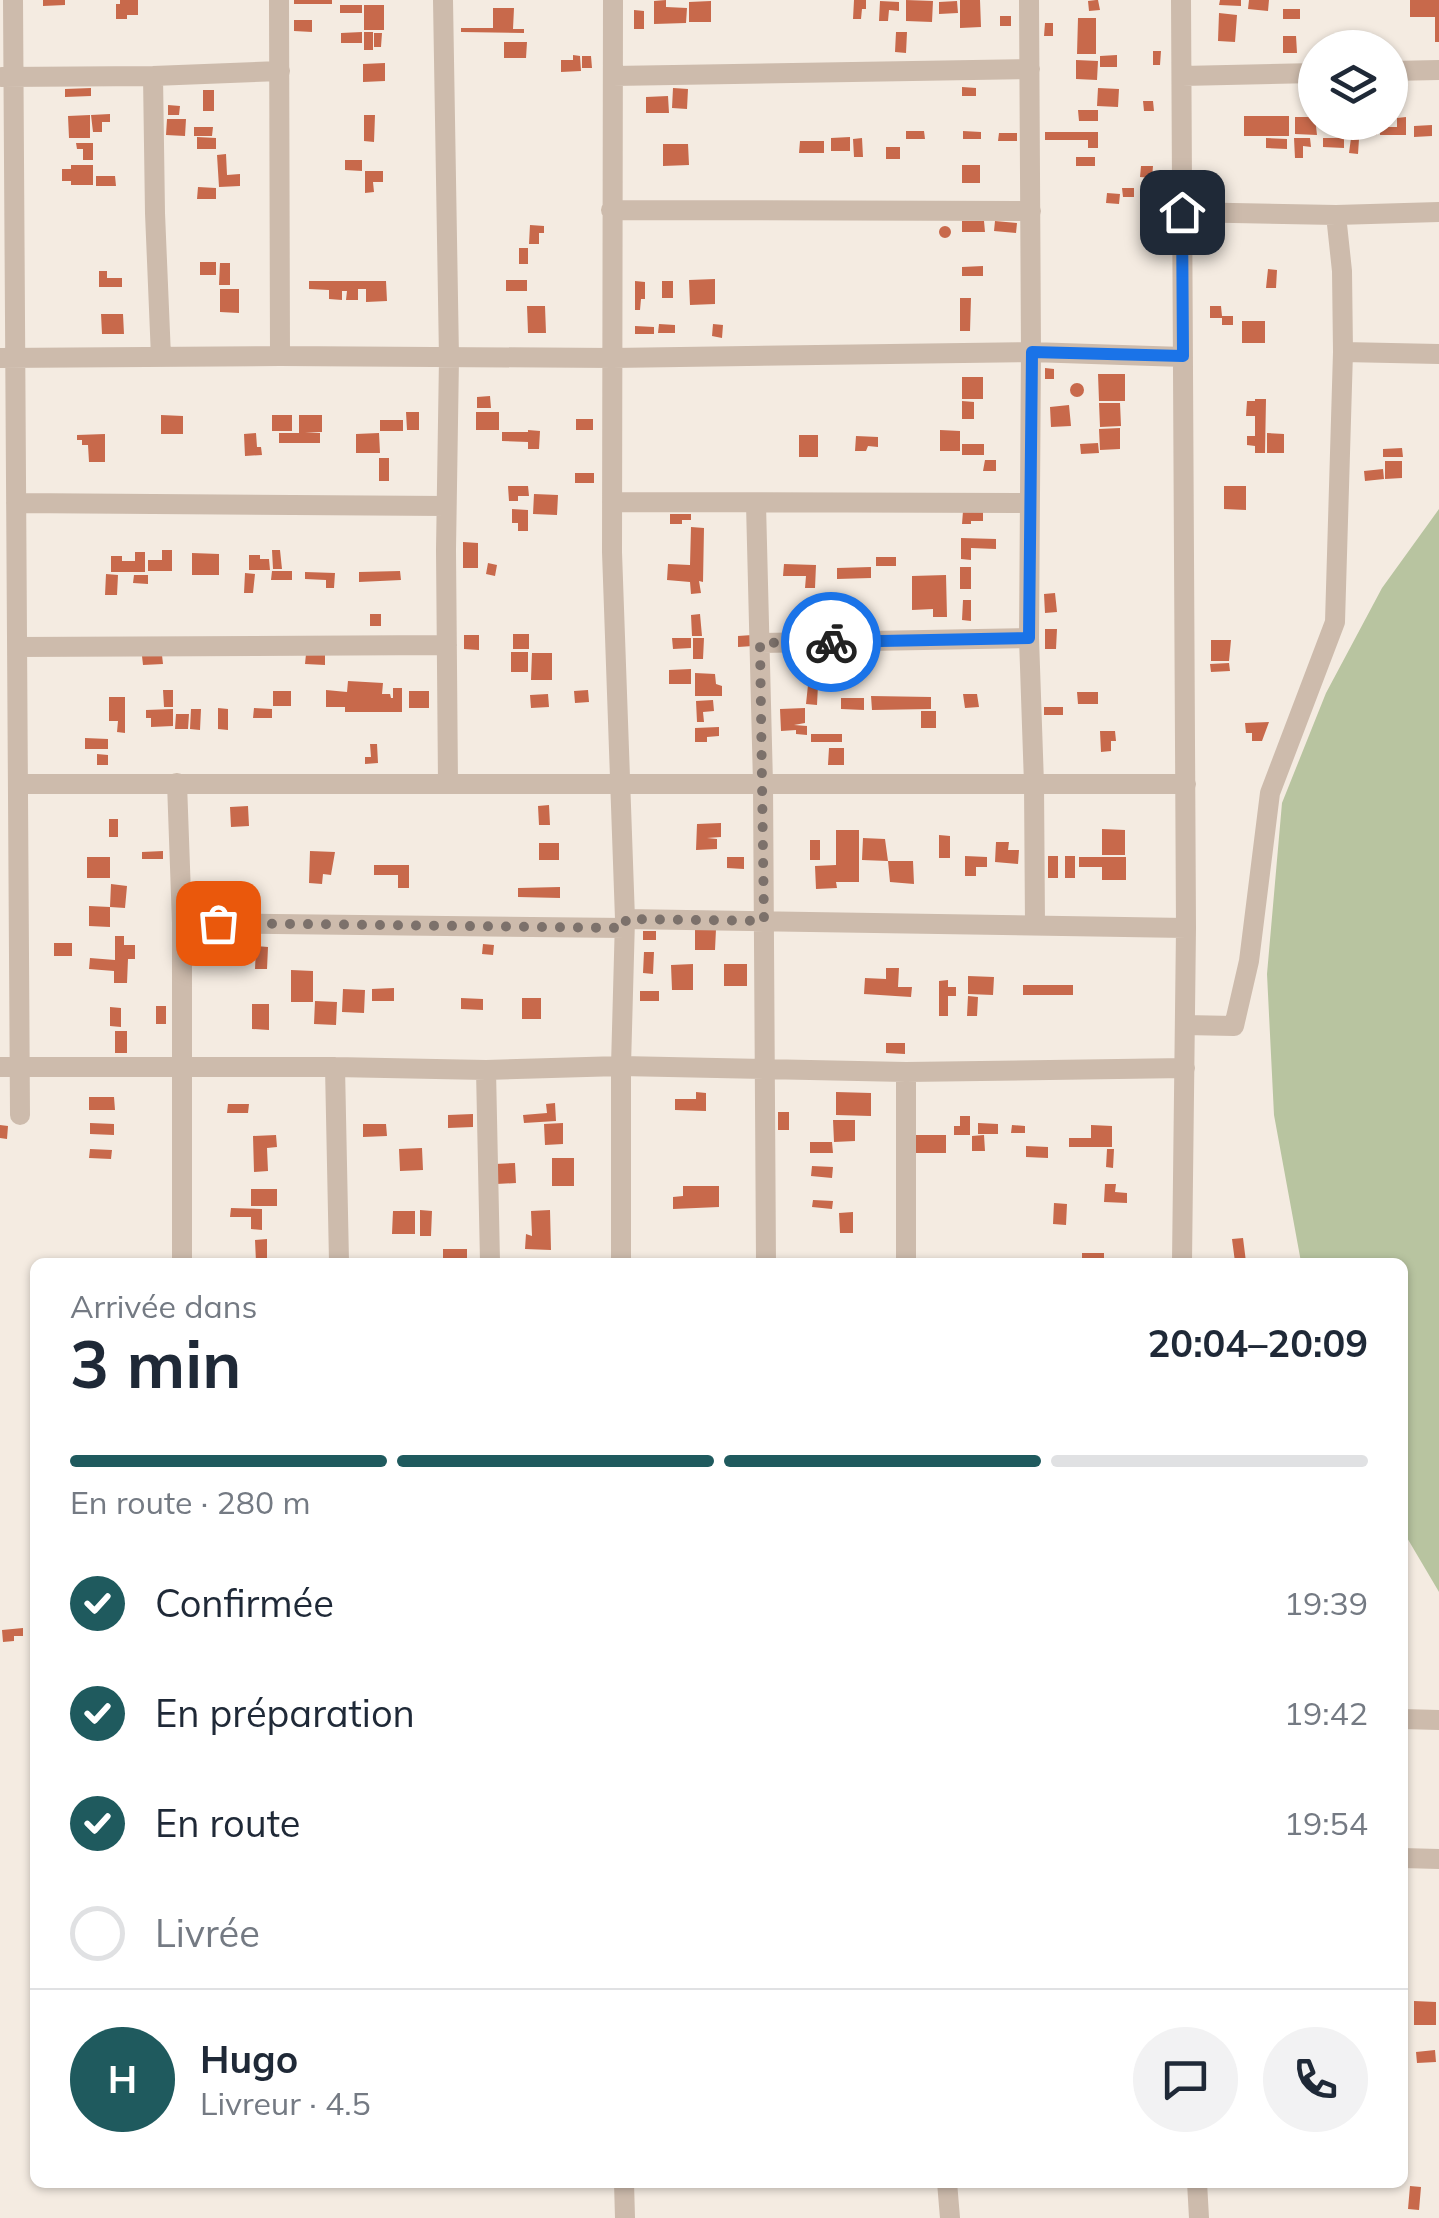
<!DOCTYPE html>
<html lang="fr">
<meta charset="utf-8">
<style>
body{margin:0;font-family:Mulish,sans-serif;background:#f2f2f3;color:#1f2937;height:100vh;display:flex;flex-direction:column;font-size:38px;white-space:nowrap}
*{box-sizing:border-box;margin:0}
p{font-size:32px;color:#747a83}
.icon{flex:none;width:55px;height:55px;fill:none;stroke:currentColor;stroke-width:2;stroke-linecap:round;stroke-linejoin:round}
.map{position:relative;flex:1;overflow:hidden}
.side{position:absolute;left:30px;top:1258px;width:1378px;height:930px;display:flex;flex-direction:column;background:#fff;border-radius:15px;box-shadow:0 2px 8px #0004}
.side>*{flex:none}
.fabs{position:absolute;left:1298px;top:30px;display:grid;gap:20px}
.fabs a{display:grid;place-items:center;width:110px;height:110px;border-radius:50%;background:#fff;box-shadow:0 2px 8px #0004;font-size:50px}
.pin{position:absolute;display:grid;place-items:center;width:85px;height:85px;color:#fff;margin:-42px;border-radius:20px;box-shadow:0 5px 15px #0006}
.courier{position:absolute;display:grid;place-items:center;width:100px;height:100px;margin:-50px;border:8px solid #1a73e8;border-radius:50%;background:#fff;color:#222;box-shadow:0 2px 12px #0007}
.headline em{font-style:normal;font-weight:700}
.headline div{display:flex;flex-direction:column-reverse}
.headline{display:flex;align-items:center;justify-content:space-between;height:170px;padding:0 40px}
h1{font-size:65px;font-weight:700;line-height:75px}
.bar{display:grid;grid-template-columns:repeat(4,1fr);gap:15px 10px;align-content:center;height:120px;padding:0 40px}
.bar i{height:12px;border-radius:8px;background:#e0e1e3}
.bar .active{background:#1f5a5e}
.bar p{grid-column:span 4}
.line{display:flex;align-items:center;gap:25px;padding:0 40px;border-top:2px solid #e0e1e3}
.line div{flex:1}
.round{display:grid;place-items:center;flex:none;width:105px;height:105px;border-radius:52px;background:#f2f2f3}
ol{padding:0 40px;list-style:none}
li{display:flex;align-items:center;gap:30px;height:110px}
li p{margin-inline-start:auto}
li .icon{padding:10px;border-radius:50%;background:#1f5a5e;color:#fff;stroke-width:4}
li:last-child{color:#747a83}
li i{width:55px;height:55px;border:5px solid #e0e1e3;border-radius:50%}
.map>svg:first-child{display:block}
.green{fill:#b8c4a0}
.building{fill:#c8694b}
.lines{fill:none;stroke-linecap:round;stroke-linejoin:round}
.minor{stroke:#cdbbac;stroke-width:20}
.done{stroke:#7c716b;stroke-width:10;stroke-dasharray:0 18}
.route{stroke:#1a73e8;stroke-width:12}
</style>
<div class="map">
<svg width="1439" height="2218" viewBox="0 0 1439 2218">
<rect width="100%" height="100%" fill="#f4ebe1"/>
<path class="green" d="M1439,509V1592L1403,1531L1402,1262H1301L1274,1115L1267,974L1282,803L1326,693L1382,588Z"/>
<path class="building" d="M43,0H65V5L43,6Z
M120,0H138V15H127V19H116V4H120Z
M294,0H332V4H294Z
M666,0V7L687,8L686,23L654,24V1Z
M854,0H866V9H862L861,19H853Z
M906,0L933,1L932,22L906,21Z
M960,0H980L981,27L960,28Z
M1096,0H1098L1100,10L1089,11L1088,1Z
M1220,0H1241V6L1219,5Z
M1249,0H1269L1268,11L1248,9Z
M1410,0H1439V42H1435V17H1410Z
M711,1V22H689V2Z
M880,1L899,2V11L889,10L888,21H879Z
M957,1L958,13L939,14V2Z
M340,5H362V13H340Z
M364,5H384V30H364Z
M493,8H514L513,29H524V33L461,32V28H493Z
M1283,9H1300V19H1283Z
M634,10L644,11V29H634Z
M1219,13L1237,15L1235,42L1218,41Z
M1000,16H1011V26H1000Z
M1078,18H1096V54H1077Z
M294,20H312V32L294,31Z
M1045,23H1053V36H1044Z
M362,32V43H341V33Z
M364,32H373V50H364Z
M896,32H907L906,53L895,52Z
M374,33H382L381,47H374Z
M1283,36H1296L1297,53H1283Z
M504,42H527L526,58H504Z
M1153,51H1161L1160,65H1153Z
M573,55L580,56L581,71L561,72V60H573Z
M1117,55V67H1100V56Z
M582,56H591L592,68H582Z
M1076,60L1098,61L1097,80L1076,79Z
M385,63V81L363,82V64Z
M962,87L976,88V96H962Z
M91,88V96L65,97V89Z
M673,88L688,89L687,109L672,108Z
M1098,88L1119,89L1118,107L1097,106Z
M203,90H214V111H203Z
M668,96L669,113H646V97Z
M1143,101H1153L1154,111H1144Z
M168,105L180,106L179,115H168Z
M1078,110H1098V121H1079Z
M110,114V122H102V132H93L91,115Z
M90,115V138H69L68,116Z
M364,115H375L374,142L364,141Z
M1244,116H1289V136H1244Z
M1295,117H1315L1317,135L1295,134Z
M1406,117V135H1380V127H1397V118Z
M167,119H186L185,136L166,135Z
M1355,122H1376L1377,135L1356,136Z
M1432,125V136L1414,137V126Z
M194,127H213L212,136H194Z
M906,131H924L925,139H906Z
M963,131L981,132V139H963Z
M1045,132H1098V148H1088V140H1045Z
M999,133H1017V141H998Z
M197,137L216,138V149H197Z
M850,137V151H831V138Z
M862,138L863,157H854L853,139Z
M1266,138L1287,139V149L1266,148Z
M1294,138H1310L1311,147L1303,146V158H1295Z
M1323,138H1344V148L1323,147Z
M1351,138L1359,139L1358,154L1349,153Z
M800,141H824V153H799Z
M76,143H93V160H83V149H77Z
M663,144H688L689,165L663,166Z
M886,147H900V159H886Z
M226,154L227,175L240,174V186L219,187L217,155Z
M1076,157H1095V166H1076Z
M345,160H362V171L345,170Z
M71,165H93V185H71V181H62V169H71Z
M962,165H980V183H962Z
M1141,166H1153L1152,178L1140,177Z
M365,171H383V182H373L374,192L365,193Z
M96,176H115L116,186H96Z
M198,187L216,188V199H197Z
M1122,188H1134V197H1123Z
M1107,193L1120,194L1119,204L1106,203Z
M962,221H984L985,232H962Z
M995,221L1017,223L1016,233L994,231Z
M530,225L544,226V233H539V244H529Z
M939 232a6 6 0 1 1 12 0a6 6 0 1 1-12 0Z
M519,248H528V264H519Z
M200,262H216V275H200Z
M220,263H230V285H219Z
M983,266V276H962V267Z
M1268,269L1277,270L1276,288H1266Z
M99,271H107V278H122V287H99Z
M715,279V304L690,305L689,280Z
M506,280H527V291H506Z
M309,281H386L387,301L366,302V289H358V300H346L347,291H342V300L329,299V290L309,289Z
M635,281L645,282V299H641L640,310H635Z
M662,281H673V298H662Z
M220,289H239V313L220,312Z
M960,298H971L970,331H960Z
M527,306H545L546,333H528Z
M1210,306H1221L1222,316H1233V325H1222V318H1210Z
M101,314H123L124,334H102Z
M1242,321H1265V343H1242Z
M659,324L675,325V333H658Z
M713,324L723,325L722,338L712,336Z
M635,326L654,327V334H635Z
M1045,368L1054,369V379H1045Z
M1098,374H1125V401H1099Z
M962,377H983V399H962Z
M1070 390a7 7 0 1 1 14 0a7 7 0 1 1-14 0Z
M490,396L491,408H477V397Z
M1255,399H1266L1265,453H1255V446L1247,445V436H1255V416H1246L1247,401H1255Z
M962,401L974,402V419H962Z
M1099,403H1120L1121,426L1100,427Z
M1069,405L1071,426L1051,427L1050,407Z
M406,412H419V430H407Z
M476,412H499V430H476Z
M161,415L183,416V434H161Z
M272,415H292V431H272Z
M299,415H322V432H305L320,433V443H279V433H299Z
M576,419H593V430H576Z
M380,420H403V431H380Z
M1120,428V449L1100,450L1099,429Z
M528,430L540,431L539,449H528V442L502,441V432H528Z
M940,430L960,431V451H940Z
M256,433L257,447H261L262,455L245,456L244,434Z
M379,433L380,453H356V434Z
M1267,433L1284,434V453H1267Z
M105,434V462H89L88,445H82V440H77V435Z
M799,435H818V457H799Z
M856,436L878,437V447L868,446L866,451H855Z
M1098,443L1099,453L1081,454L1080,444Z
M962,444H984V455H962Z
M1402,448L1403,457H1383V449Z
M379,458H389V481H379Z
M985,460H996V471H983Z
M1385,461H1402V478L1385,479Z
M1383,469L1384,479L1365,481L1364,471Z
M575,473H594V483H575Z
M508,486H528L529,496H518V501H509Z
M1224,486H1246V510L1224,509Z
M534,494L558,495L557,515L533,514Z
M512,509L528,510V531H518V523H512Z
M963,511L983,512V521H971V524H962Z
M670,514H691V520H682V524H670Z
M691,527L704,528L703,582L699,581L701,593L691,594L690,582L667,580L668,564L690,565Z
M961,538L996,539V549L971,548V560L961,559Z
M463,542L478,543V568H463Z
M162,550H172V571H148V560H162Z
M272,550H280L282,569H273Z
M135,552H145V572H111V556H122V561H135Z
M192,553L219,554V575H192Z
M249,555H260V559H269L270,570H249Z
M876,557H896V566H876Z
M488,563L497,565L495,576L486,574Z
M784,564L816,565L815,588H805L806,576H783Z
M871,567V578L837,579V568Z
M960,567H971V589H960Z
M272,571H292V580H271Z
M400,571L401,580L359,582V572Z
M305,572L335,573L334,588H326V580L305,579Z
M245,573L255,574L253,593H244Z
M106,574L118,575L117,595H105Z
M134,575H148V584L133,583Z
M946,575L947,617H933V609L912,610V576Z
M1055,593L1057,612L1045,613L1044,594Z
M963,600H971V621L962,620Z
M370,614H381V626H370Z
M700,614L702,636H692L691,615Z
M1045,629H1057L1056,649H1045Z
M513,634H529V649H513Z
M464,635H479V650L464,649Z
M752,635L753,646L738,647V636Z
M672,638H691V648L673,649Z
M693,638H704L703,659H693Z
M1211,640H1231L1229,661H1211Z
M511,652H528V672H511Z
M532,653H552V680H531Z
M306,654L325,655V665L305,664Z
M162,655L163,664L143,665L142,656Z
M1229,663L1230,671L1211,672L1210,664Z
M691,669V684H669V670Z
M695,673L715,674L716,684L722,686V696H695Z
M348,681L383,683L382,694H390L391,698H393V688H402V712H345V707H326V690L347,692Z
M808,685H818L817,705L806,704Z
M163,690H173V707H164Z
M588,690L589,702L575,703L574,691Z
M273,691H291V706H273Z
M409,691H429V708H409Z
M1077,692H1098V704H1078Z
M548,694L549,707L531,708L530,695Z
M963,694H977L979,707L965,708Z
M871,696L931,697V709L872,710Z
M109,697H125V733L117,732L118,721H109Z
M841,698H864V710L841,709Z
M713,700L714,711L703,712L704,722H697L696,701Z
M1044,707H1063V715H1044Z
M218,708L228,709V730L218,729Z
M254,708L272,709V718H253Z
M805,708V723L794,725L807,726V735L796,734V730L781,731L780,709Z
M173,709V726L151,727V718H146V710Z
M191,709H201L200,730L190,729Z
M921,711H936V728H921Z
M176,714H189L188,729H175Z
M1269,722L1262,741H1252V733H1246L1245,723Z
M719,727V736L707,737V742H695V728Z
M1100,731H1115L1116,741H1111V751L1101,752Z
M811,734H842V742H811Z
M85,738L108,739V749H85Z
M370,744H377L378,763L365,764V757H371Z
M829,748H844V765H828Z
M97,754L108,755V765H97Z
M549,805L550,825H539L538,806Z
M248,806L249,826L231,827L230,807Z
M109,819H118V837H109Z
M721,823V837L707,838L717,839V849L696,850L697,824Z
M1102,829L1125,830V855H1102Z
M836,830H859V882H836L837,888L816,889L815,866L836,865Z
M939,835L950,836V858H939Z
M863,838L885,839L888,861H913L914,884L890,882L888,861L862,860Z
M810,840H820V860H810Z
M996,842H1009L1008,850H1019L1018,864L995,862Z
M539,843H559V860H539Z
M163,851V859H142V852Z
M310,851L335,852L331,875L323,874L322,884L309,883Z
M965,856L987,857V867H976V876H965Z
M1048,856H1058V878H1048Z
M1065,856H1075V878H1065Z
M87,857H110V878H87Z
M727,857H744V869L727,868Z
M1079,857H1126V880H1102V867H1079Z
M374,865H409V888H398V875H374Z
M111,884L127,886L125,908L110,907Z
M560,887V898L518,897V888Z
M89,906L110,907V927L89,926Z
M695,928L716,929L715,950H695Z
M643,931H656V940H643Z
M115,936H124V945H135V959H128L127,983H114V971L89,969L90,958L115,960Z
M54,943H72V956H54Z
M483,944L494,945L493,955L482,954Z
M256,946L268,947L267,969H255Z
M644,952H654L653,974L643,973Z
M693,964V990H672L671,965Z
M724,964H747V986H724Z
M886,968H899L898,987H912L911,997L864,994L865,978L886,979Z
M291,970L313,971V1002H291Z
M968,976L994,977L993,995L968,994Z
M948,980V987H956V996H948V1016H939V981Z
M1023,985H1073V995H1023Z
M394,988V1001H372V989Z
M343,989L365,990L364,1013L342,1012Z
M640,991H659V1001H640Z
M968,996L978,997L977,1016H967Z
M461,998L483,999V1010L461,1009Z
M522,998H541V1019H522Z
M315,1001L337,1002L336,1025L314,1024Z
M252,1004H269V1030L252,1029Z
M156,1006H166V1024H156Z
M110,1007L121,1008V1027L110,1026Z
M115,1031H127V1053H115Z
M886,1043H905V1054L886,1053Z
M696,1092L706,1093V1111L675,1110V1099H696Z
M836,1092L871,1093V1116L836,1115Z
M89,1097H114L115,1110H89Z
M555,1103L556,1121L524,1123L523,1115L547,1113L546,1104Z
M228,1104H249L248,1113H227Z
M778,1112H789V1130H778Z
M473,1114V1127L448,1128V1115Z
M960,1116H970V1135H954V1126H960Z
M833,1120H855V1141L834,1142Z
M90,1123L114,1124V1135L90,1134Z
M563,1123V1144L545,1145L544,1124Z
M978,1123L998,1124V1134H978Z
M363,1124H386L387,1136L363,1137Z
M0,1125L8,1126L7,1139L0,1138Z
M1012,1125L1025,1126V1133H1011Z
M1091,1125L1112,1126V1147H1069V1138H1091Z
M276,1135L277,1147L267,1148L268,1171L254,1172L253,1136Z
M916,1135H946V1153H915Z
M984,1135L985,1151H972V1136Z
M810,1142H832L833,1153H810Z
M1026,1146L1048,1147V1158L1026,1157Z
M422,1148L423,1170L400,1171L399,1149Z
M90,1149L112,1150L111,1159L89,1158Z
M1107,1149H1114L1113,1168L1106,1167Z
M552,1158H574V1186H552Z
M515,1163L516,1183L496,1184L495,1164Z
M812,1166L833,1167L832,1178L811,1176Z
M1105,1184H1116L1115,1192L1127,1193V1203L1104,1202Z
M683,1186H719V1207L673,1209V1197L683,1196Z
M251,1189H277V1206H251Z
M813,1200L833,1201L832,1209L812,1207Z
M1054,1203L1067,1204L1066,1225L1053,1224Z
M231,1208L262,1209V1230L251,1229V1217H230Z
M420,1210L432,1211L431,1236H420Z
M550,1210L551,1250L525,1249L526,1234L532,1236L531,1211Z
M393,1211H415V1234H392Z
M853,1212V1233H840L839,1213Z
M1243,1238L1246,1262H1235L1232,1239Z
M267,1239V1262H256L255,1240Z
M443,1249H467V1260H443Z
M1082,1253H1104V1262H1082Z
M552,1258L574,1259V1262H551Z
M23,1628V1636H14V1641L3,1642L2,1630Z
M1414,2001L1436,2002V2025H1414Z
M1435,2050L1436,2062L1417,2063L1416,2052Z
M1251,2182H1271V2188H1251Z
M1410,2186L1421,2187L1419,2210L1408,2209Z"/>
<g class="lines">
<path class="minor" d="M13,0L20,1115
M279,0L280,356
M443,0L449,358L446,550L448,784
M613,0L612,552L625,919L621,1066V1262
M1029,0L1031,352L1029,638L1034,784L1035,925
M1181,0L1186,928L1182,1262
M1390,71L1439,70
M153,76L155,213L161,357
M613,76L1030,69
M1182,76L1315,73
M2,77L153,76L280,71
M611,210L1031,211
M1182,212L1336,215L1439,212
M1343,352L1439,354
M0,358L280,356L613,358L1031,352L1183,357
M612,502L1030,503
M16,503L446,506
M756,504L763,784L766,1262
M760,643L1029,638
M17,647L447,645
M177,783L182,923V1262
M18,784H1186
M625,919L1186,928
M182,923L625,928
M1185,1025L1234,1026L1249,961L1270,793L1335,622L1343,352L1342,271L1336,215
M0,1067H335L486,1070L621,1066L906,1072L1185,1068
M335,1067L339,1262
M486,1070L490,1262
M906,1072V1262
M1402,1719L1439,1720
M1402,1858L1439,1859
M624,2182L625,2218
M947,2182L950,2218
M1197,2182L1199,2218"/>
</g>
<g class="lines">
<path class="done" d="M218,923L625,928L626,919L764,921L760,643L831,642"/>
<path class="route" d="M831,642L1029,638L1032,352L1183,356L1182,212"/>
</g>
</svg>
<div class="fabs">
<a><svg class="icon" aria-label="layers" viewBox="0 0 24 24"><path d="M12 4l9 5-9 5-9-5zM3 14l9 5 9-5"/></svg></a>
</div>
<div class="pin" style="left:218px;top:923px;background:#ea580c"><svg class="icon" aria-label="bag" viewBox="0 0 24 24"><path d="M5 8h14l-1 12H6zM9 8a3 3 0 0 1 6 0"/></svg></div>
<div class="pin" style="left:1182px;top:212px;background:#1f2937"><svg class="icon" aria-label="home" viewBox="0 0 24 24"><path d="M3 11l9-7 9 7M6 9v11h12V9"/></svg></div>
<div class="courier" style="left:831px;top:642px"><svg class="icon" aria-label="bike" viewBox="0 0 24 24"><circle cx="6" cy="16" r="4"/><circle cx="18" cy="16" r="4"/><path d="M6 16l4-8h5l3 8M10 8l3 8H6M13 5h3"/></svg></div>
<section class="side">
<div class="headline"><div><h1>3 min</h1><p>Arrivée dans</p></div><em>20:04–20:09</em></div>
<div class="bar"><i class="active"></i><i class="active"></i><i class="active"></i><i></i><p>En route · 280 m</p></div>
<ol>
<li><svg class="icon" aria-label="check" viewBox="0 0 24 24"><path d="M5 12l5 5 9-10"/></svg>Confirmée<p>19:39</p></li>
<li><svg class="icon" aria-label="check" viewBox="0 0 24 24"><path d="M5 12l5 5 9-10"/></svg>En préparation<p>19:42</p></li>
<li><svg class="icon" aria-label="check" viewBox="0 0 24 24"><path d="M5 12l5 5 9-10"/></svg>En route<p>19:54</p></li>
<li><i></i>Livrée</li>
</ol>
<div class="line" style="height:180px"><b class="round" style="background:#1f5a5e;color:#fff">H</b><div><b>Hugo</b><p>Livreur · 4.5</p></div><a class="round"><svg class="icon" aria-label="chat" viewBox="0 0 24 24"><path d="M4 5h16v11H9l-5 4z"/></svg></a><a class="round"><svg class="icon" aria-label="phone" viewBox="0 0 24 24"><path d="M5 4h4l2 5-3 2q2 4 5 5l2-3 5 2v4C11 20 4 13 5 4z"/></svg></a></div>
</section>
</div>
